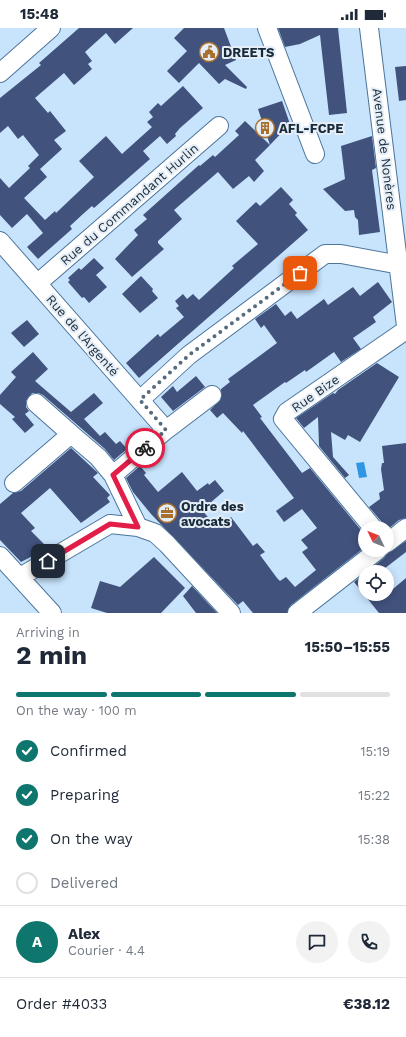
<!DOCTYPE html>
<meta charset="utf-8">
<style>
body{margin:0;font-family:"Work Sans",sans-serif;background:#f2f2f3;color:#1f2937;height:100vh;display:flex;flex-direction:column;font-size:15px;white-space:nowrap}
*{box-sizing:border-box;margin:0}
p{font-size:13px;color:#747a83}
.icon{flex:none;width:22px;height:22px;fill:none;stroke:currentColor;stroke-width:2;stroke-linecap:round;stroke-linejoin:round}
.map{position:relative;height:585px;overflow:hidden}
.drawer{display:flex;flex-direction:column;background:#fff;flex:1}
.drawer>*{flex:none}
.needle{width:26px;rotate:313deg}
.buttons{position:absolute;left:358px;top:493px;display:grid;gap:8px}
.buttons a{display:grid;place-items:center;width:36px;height:36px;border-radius:50%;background:#fff;box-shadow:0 2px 10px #0003;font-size:20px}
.pin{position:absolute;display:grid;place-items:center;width:34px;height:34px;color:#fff;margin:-17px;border-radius:8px;box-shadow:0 2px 6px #0006}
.courier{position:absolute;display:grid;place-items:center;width:40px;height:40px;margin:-20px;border:3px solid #e11d48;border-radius:50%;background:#fff;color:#222;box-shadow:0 1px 5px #0007}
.head em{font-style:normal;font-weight:700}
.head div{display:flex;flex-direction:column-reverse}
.head{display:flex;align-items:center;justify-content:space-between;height:68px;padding:0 16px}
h1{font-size:26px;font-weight:700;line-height:30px}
.bar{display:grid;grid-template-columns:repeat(4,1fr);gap:6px 4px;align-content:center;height:48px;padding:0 16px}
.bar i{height:5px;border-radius:3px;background:#e0e1e3}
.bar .active{background:#0f766e}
.bar p{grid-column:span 4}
.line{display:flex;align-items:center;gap:10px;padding:0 16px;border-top:1px solid #e0e1e3}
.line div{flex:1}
.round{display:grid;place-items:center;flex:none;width:42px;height:42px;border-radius:21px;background:#f2f2f3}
ol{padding:0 16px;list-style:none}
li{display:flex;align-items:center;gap:12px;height:44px}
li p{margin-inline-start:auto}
li .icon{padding:4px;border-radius:50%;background:#0f766e;color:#fff;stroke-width:4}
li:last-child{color:#747a83}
li i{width:22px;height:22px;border:2px solid #e0e1e3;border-radius:50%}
.status{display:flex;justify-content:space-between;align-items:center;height:28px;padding:0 20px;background:#fff;direction:ltr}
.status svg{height:11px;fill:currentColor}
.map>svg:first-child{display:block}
.water{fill:#3095e3}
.building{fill:#41527d}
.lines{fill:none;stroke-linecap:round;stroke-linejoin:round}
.minor-casing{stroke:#4c759b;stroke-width:20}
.minor{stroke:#fff;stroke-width:18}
.done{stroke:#566b7e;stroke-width:4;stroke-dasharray:0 7.2}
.route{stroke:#e11d48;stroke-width:5}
.labels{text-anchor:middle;stroke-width:4;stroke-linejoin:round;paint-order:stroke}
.poi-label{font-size:13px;font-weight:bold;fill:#182a3a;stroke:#e5eef6;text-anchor:start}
.street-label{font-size:13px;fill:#182a3a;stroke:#e5eef6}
</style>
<div class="status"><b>15:48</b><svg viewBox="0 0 49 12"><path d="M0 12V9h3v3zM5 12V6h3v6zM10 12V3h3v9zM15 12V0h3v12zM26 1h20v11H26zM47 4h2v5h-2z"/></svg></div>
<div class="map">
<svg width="406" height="585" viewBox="0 0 406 585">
<rect width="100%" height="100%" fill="#c8e3fc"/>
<path class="water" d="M364,434L367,449L359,450L356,435Z"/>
<path class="building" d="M79,0H133L115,16L106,5L85,24L92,33L88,36L92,41L74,57L64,45L35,70L48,85L50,83L66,103L54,112L62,121L40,141L47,149L24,170L45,192L55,183L56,185L94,149L79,133L106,108L122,126L152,99L147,94L153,89L149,84L158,75L161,78L183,58L203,80L180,100L175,106L176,108L167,116L160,108L143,123L150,131L94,180L92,178L83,186L70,198L72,201L38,231L27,219L43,205L27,186L12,200L0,187V150L9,160L30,140L28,138L39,127L23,107L18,111L8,98L0,105V70L41,37L39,35Z
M184,0H224L236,32L225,37L247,59L246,61L225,51L219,56L199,35L179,55L167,43L187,23L174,10Z
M278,0H338L347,85L329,87L320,7L300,16L285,19Z
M406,38V72L399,73L395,39Z
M282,73L290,96L270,117L258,81Z
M245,93L270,117L255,132L264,143L254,154L249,148L233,161L218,144L174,182L182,191L158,213V215L164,221L132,249L115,231L138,207L134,202L147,191L143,187L199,137L200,138L213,127L215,129L239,107L235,103Z
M372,108L376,140L372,142L380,204L359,207L358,192L355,189L354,182L345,183L323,161L345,151L341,118Z
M281,159L293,172L289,176L297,185L295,187L308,202L139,350L126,335L158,306L160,309L184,289L176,280L179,278L175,273L183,266L187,271L193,266L199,272L234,240L232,238L258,216L236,193L256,174L260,178Z
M94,230L104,240L96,247L107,259L89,275L84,269L82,270L68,254L70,252L68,250L79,240L81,242Z
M141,248L153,261L152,263L158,270L140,285L122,266Z
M378,254L392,274L373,289L376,294L353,310L361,321L341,334L334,324L306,344L305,342L286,355L285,354L253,377L262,389L260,390L302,445L310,440L365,507V519L291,577L287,585H253L243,573L238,577L151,486L133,464L126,450L140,438L146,445L144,447L158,464L182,444L197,463L208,455L209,457L215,452L224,463L202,482L217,500L231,489L253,518L257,515L265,524L260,527L277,550L280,553L286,549L295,559L316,542L302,524L308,520L301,512L317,500L302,481L284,494L276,483L294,470L243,403L242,405L223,385L217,390L210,382L221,371V361L230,354L228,351L277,315L264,297L261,300L255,291L276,276L285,288L291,283L297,291L324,271L328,277L353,259L360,268Z
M27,292L39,306L24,319L11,305Z
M33,324L48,341L35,353L71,384L94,365L103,375L84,391L100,408L105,404L116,416L120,413L127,421L114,432L105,421L43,367L38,365H32L26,373V379L29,383L25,386L34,397L25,405L12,391L15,389L0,376V367L16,349L11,344Z
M377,335L399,349L360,414L348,407L345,412L331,404L333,429L349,447L345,450L319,418L318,389L304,400L296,390L333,365L335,366L338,362Z
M196,348L205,359L173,383L161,369L173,358L177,364Z
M406,415V490L399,492L387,502V500H383L381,493L369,479L380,471L379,465L384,462L381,441L382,435H384L382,418Z
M71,420L98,445L93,449L110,467L107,470L110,474L81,495L50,460L21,485L35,500L31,503L48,520L21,534L0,512V476L13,465L21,463Z
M406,513V524L380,544H367L384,530L388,525Z
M154,529L185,560L161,585H107L91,580L100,553L120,559Z
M365,545V566H387L406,550V585H379L354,554Z
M192,558L217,585H196L183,568Z"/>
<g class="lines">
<g class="minor-casing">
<path id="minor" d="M267,0L315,126
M369,0L406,298
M0,45L51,0
M0,213L166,402
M38,255L219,98
M140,372L189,327L325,226H341L400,237
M36,375L71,406
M14,455L71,406L98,429L113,447
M138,499L113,447L166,402L212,367
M373,500L283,391L287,384L406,302
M387,515L406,500
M0,528L52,585
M20,549L110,496L138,499L155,505L167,516L231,585
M297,585L378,522"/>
</g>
<use href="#minor" class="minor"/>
</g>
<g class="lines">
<path class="done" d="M145,420L166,402L140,372L189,327L300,245"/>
<path class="route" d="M48,533L110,496L138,499L113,447L145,420"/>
</g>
<defs>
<g id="civic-ring" transform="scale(1)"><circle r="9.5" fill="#e5eef6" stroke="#a86f2d" stroke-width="1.5"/><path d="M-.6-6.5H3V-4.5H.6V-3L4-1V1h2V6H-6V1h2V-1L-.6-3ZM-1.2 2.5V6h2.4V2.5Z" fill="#a86f2d"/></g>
<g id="building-ring" transform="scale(1)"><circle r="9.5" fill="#e5eef6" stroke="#a86f2d" stroke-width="1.5"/><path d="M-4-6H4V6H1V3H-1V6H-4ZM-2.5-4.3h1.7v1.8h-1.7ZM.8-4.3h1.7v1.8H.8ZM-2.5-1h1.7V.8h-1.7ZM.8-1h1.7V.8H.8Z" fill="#a86f2d"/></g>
<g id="office-ring" transform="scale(1)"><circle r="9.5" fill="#e5eef6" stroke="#a86f2d" stroke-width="1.5"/><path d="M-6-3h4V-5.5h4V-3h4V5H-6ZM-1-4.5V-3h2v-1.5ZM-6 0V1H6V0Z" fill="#a86f2d"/></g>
</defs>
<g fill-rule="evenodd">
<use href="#civic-ring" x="209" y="24"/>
<use href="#building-ring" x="265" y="100"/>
<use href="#office-ring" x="167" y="485"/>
</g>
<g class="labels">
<g class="poi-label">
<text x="223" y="29">DREETS</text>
<text x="279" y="105">AFL-FCPE</text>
<text x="181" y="483">Ordre des<tspan x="181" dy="15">avocats</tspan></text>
</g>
<g class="street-label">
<text transform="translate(385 121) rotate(83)" y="5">Avenue de Nonères</text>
<text transform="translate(129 176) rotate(-41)" y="5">Rue du Commandant Hurlin</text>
<text transform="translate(83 307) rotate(49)" y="5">Rue de l'Argenté</text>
<text transform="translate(315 365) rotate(-35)" y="5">Rue Bize</text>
</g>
</g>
</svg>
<div class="buttons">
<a><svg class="needle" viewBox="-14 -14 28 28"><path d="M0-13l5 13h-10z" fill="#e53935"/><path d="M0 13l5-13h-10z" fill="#747a83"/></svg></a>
<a><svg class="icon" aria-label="locate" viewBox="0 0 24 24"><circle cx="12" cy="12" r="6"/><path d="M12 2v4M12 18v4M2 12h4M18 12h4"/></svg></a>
</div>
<div class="pin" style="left:300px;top:245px;background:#ea580c"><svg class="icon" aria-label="bag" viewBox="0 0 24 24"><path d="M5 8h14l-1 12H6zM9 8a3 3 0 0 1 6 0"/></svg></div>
<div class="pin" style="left:48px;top:533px;background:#1f2937"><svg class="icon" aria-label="home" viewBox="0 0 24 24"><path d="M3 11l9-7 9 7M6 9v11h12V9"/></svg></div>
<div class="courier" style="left:145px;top:420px"><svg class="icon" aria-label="bike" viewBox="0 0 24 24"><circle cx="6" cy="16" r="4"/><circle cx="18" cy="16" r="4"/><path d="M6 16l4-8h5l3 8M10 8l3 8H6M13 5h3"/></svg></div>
</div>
<section class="drawer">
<div class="head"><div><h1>2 min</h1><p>Arriving in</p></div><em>15:50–15:55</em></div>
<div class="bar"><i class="active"></i><i class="active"></i><i class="active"></i><i></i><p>On the way · 100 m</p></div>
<ol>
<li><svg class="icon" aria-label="check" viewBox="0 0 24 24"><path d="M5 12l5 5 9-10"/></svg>Confirmed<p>15:19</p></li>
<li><svg class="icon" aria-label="check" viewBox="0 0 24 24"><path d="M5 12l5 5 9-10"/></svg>Preparing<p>15:22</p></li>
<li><svg class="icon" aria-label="check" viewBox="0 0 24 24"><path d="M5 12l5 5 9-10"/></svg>On the way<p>15:38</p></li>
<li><i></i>Delivered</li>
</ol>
<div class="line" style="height:72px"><b class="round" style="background:#0f766e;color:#fff">A</b><div><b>Alex</b><p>Courier · 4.4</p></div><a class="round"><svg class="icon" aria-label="chat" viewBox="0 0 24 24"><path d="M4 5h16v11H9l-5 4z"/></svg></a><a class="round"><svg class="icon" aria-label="phone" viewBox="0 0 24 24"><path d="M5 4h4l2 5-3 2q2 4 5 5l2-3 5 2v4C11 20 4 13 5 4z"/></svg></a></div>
<div class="line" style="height:52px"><div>Order #4033</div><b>€38.12</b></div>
</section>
